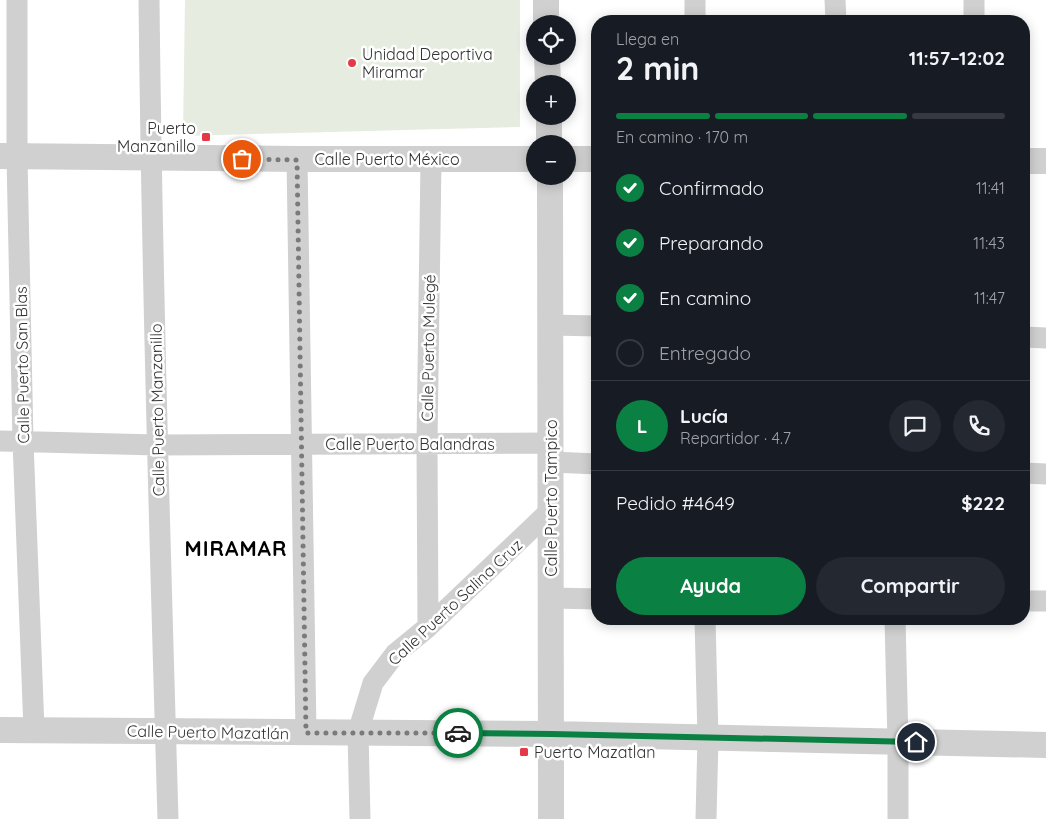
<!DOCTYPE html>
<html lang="es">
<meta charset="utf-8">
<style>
body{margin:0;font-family:Quicksand,sans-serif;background:#242831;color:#f1f3f6;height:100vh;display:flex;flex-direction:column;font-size:19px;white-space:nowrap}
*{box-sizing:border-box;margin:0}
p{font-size:16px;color:#9ea1a6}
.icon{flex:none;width:28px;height:28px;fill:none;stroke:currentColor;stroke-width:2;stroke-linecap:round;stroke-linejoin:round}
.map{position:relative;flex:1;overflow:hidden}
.panel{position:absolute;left:591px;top:15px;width:439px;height:610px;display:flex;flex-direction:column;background:#171b24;border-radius:20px;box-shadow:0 2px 12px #0003}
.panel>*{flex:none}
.buttons{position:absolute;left:526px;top:15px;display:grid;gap:10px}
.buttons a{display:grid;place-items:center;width:50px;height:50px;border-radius:50%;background:#171b24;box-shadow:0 2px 12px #0003;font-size:25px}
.pin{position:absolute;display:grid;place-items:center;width:42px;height:42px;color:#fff;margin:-21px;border:2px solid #fff;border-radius:50%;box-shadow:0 1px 5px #0007}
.courier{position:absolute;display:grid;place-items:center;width:50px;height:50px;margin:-25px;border:4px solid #0b8043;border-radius:50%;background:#fff;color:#222;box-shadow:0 1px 6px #0007}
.headline em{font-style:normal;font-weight:700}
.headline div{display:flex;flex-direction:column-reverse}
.headline{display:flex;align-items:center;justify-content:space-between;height:85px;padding:0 25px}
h1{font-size:32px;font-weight:700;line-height:38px}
.bar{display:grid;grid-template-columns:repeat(4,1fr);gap:8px 5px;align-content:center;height:60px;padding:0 25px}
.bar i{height:6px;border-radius:4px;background:#363941}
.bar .on{background:#0b8043}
.bar p{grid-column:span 4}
.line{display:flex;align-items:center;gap:12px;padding:0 25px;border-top:1px solid #363941}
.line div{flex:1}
.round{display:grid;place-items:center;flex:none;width:52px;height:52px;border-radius:26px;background:#242831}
ol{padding:0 25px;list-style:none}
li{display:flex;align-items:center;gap:15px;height:55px}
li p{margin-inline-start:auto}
li .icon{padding:5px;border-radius:50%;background:#0b8043;color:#fff;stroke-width:4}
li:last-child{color:#9ea1a6}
li i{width:28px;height:28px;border:2px solid #363941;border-radius:50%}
.button{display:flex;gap:10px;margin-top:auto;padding:10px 25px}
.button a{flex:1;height:58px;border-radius:30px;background:#0b8043;color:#fff;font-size:20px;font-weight:700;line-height:58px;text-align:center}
.button a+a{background:#242831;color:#f1f3f6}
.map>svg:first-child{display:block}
.green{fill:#e6ecdf}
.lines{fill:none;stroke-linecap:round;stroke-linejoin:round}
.minor{stroke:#d0d0d0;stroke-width:21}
.tertiary{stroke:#d0d0d0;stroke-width:26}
.done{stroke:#7a7a7a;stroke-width:5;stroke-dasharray:0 9}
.route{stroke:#0b8043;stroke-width:6}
.poi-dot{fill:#e63946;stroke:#fff;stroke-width:2}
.labels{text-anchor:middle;stroke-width:5;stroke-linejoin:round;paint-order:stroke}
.poi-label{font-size:16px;fill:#333;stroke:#fff;text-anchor:start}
.street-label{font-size:16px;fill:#333;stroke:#fff}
.district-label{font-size:21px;font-weight:bold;letter-spacing:1px;fill:#000;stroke:#fff}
</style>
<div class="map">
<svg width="1046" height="819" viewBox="0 0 1046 819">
<rect width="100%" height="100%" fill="#fff"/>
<path class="green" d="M185,0H520V127L183,136Z"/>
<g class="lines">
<path class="minor" d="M17,0V157L23,441L34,730
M149,0C152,273 160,546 168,819
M695,0V21
M835,0L836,21
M974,0V21
M297,159L306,733
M550,325L598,326
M1024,337L1046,338
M0,441L157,445L551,443
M551,462L598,464
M1024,473L1046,474
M552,598L598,599
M1024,601H1046
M705,619L708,738L706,819
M895,619L898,742V819
M428,627L427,443L431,160
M360,819L358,732L373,683L395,654L428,627L551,510"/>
<path class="tertiary" d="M546,0V24
M547,56L548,84
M549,116V144
M0,156L297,159H535
M568,159H598
M1024,161H1046
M550,176C550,391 552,605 551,819
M0,730L552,734L1046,745"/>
</g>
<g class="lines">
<path class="done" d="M242,159L297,160L306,733H458"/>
<path class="route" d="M458,733L552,734L916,742"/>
</g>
<g class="poi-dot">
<circle cx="352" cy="63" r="5"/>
<rect x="201" y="132" width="10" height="10" rx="2.5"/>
<rect x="519" y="747" width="10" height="10" rx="2.5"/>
</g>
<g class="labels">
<g class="poi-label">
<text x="362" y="60">Unidad Deportiva<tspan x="362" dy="18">Miramar</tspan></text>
<text x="196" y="134" text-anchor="end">Puerto<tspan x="196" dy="18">Manzanillo</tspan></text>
<text x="534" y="758">Puerto Mazatlan</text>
</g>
<g class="street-label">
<text x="387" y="165">Calle Puerto México</text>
<text transform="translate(428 348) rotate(-89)" y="6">Calle Puerto Mulegé</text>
<text transform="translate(22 365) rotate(-91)" y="6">Calle Puerto San Blas</text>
<text transform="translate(157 410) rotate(-91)" y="6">Calle Puerto Manzanillo</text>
<text x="410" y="450">Calle Puerto Balandras</text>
<text transform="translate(551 498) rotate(-90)" y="6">Calle Puerto Tampico</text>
<text transform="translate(455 602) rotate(-43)" y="6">Calle Puerto Salina Cruz</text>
<text transform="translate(208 732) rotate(1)" y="6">Calle Puerto Mazatlán</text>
</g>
<g class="district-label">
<text x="236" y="556">MIRAMAR</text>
</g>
</g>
</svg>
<div class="buttons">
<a><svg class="icon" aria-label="locate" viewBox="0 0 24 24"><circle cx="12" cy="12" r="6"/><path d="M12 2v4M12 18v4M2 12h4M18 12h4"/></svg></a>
<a>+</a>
<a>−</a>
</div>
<div class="pin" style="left:242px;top:159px;background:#ea580c"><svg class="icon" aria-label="bag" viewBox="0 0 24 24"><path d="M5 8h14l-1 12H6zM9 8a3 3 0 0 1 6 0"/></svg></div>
<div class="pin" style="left:916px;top:742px;background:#1f2937"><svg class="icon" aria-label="home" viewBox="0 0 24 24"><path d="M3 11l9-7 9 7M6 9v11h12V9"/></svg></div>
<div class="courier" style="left:458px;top:733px"><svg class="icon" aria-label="car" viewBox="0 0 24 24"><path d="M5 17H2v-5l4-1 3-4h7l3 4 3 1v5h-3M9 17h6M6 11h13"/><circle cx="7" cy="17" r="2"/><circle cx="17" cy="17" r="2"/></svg></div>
<section class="panel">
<div class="headline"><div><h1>2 min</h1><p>Llega en</p></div><em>11:57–12:02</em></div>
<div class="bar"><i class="on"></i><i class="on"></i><i class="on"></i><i></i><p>En camino · 170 m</p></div>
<ol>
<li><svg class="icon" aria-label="check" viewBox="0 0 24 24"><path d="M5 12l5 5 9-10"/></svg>Confirmado<p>11:41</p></li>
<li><svg class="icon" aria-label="check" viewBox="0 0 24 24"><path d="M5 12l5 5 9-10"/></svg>Preparando<p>11:43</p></li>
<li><svg class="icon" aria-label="check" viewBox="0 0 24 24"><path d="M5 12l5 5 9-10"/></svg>En camino<p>11:47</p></li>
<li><i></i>Entregado</li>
</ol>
<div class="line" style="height:90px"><b class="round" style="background:#0b8043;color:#fff">L</b><div><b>Lucía</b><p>Repartidor · 4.7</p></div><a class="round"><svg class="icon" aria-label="chat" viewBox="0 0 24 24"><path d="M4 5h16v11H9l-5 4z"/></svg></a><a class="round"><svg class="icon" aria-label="phone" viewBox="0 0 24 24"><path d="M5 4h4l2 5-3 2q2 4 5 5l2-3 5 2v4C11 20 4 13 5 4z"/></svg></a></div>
<div class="line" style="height:65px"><div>Pedido #4649</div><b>$222</b></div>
<div class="button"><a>Ayuda</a><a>Compartir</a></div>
</section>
</div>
